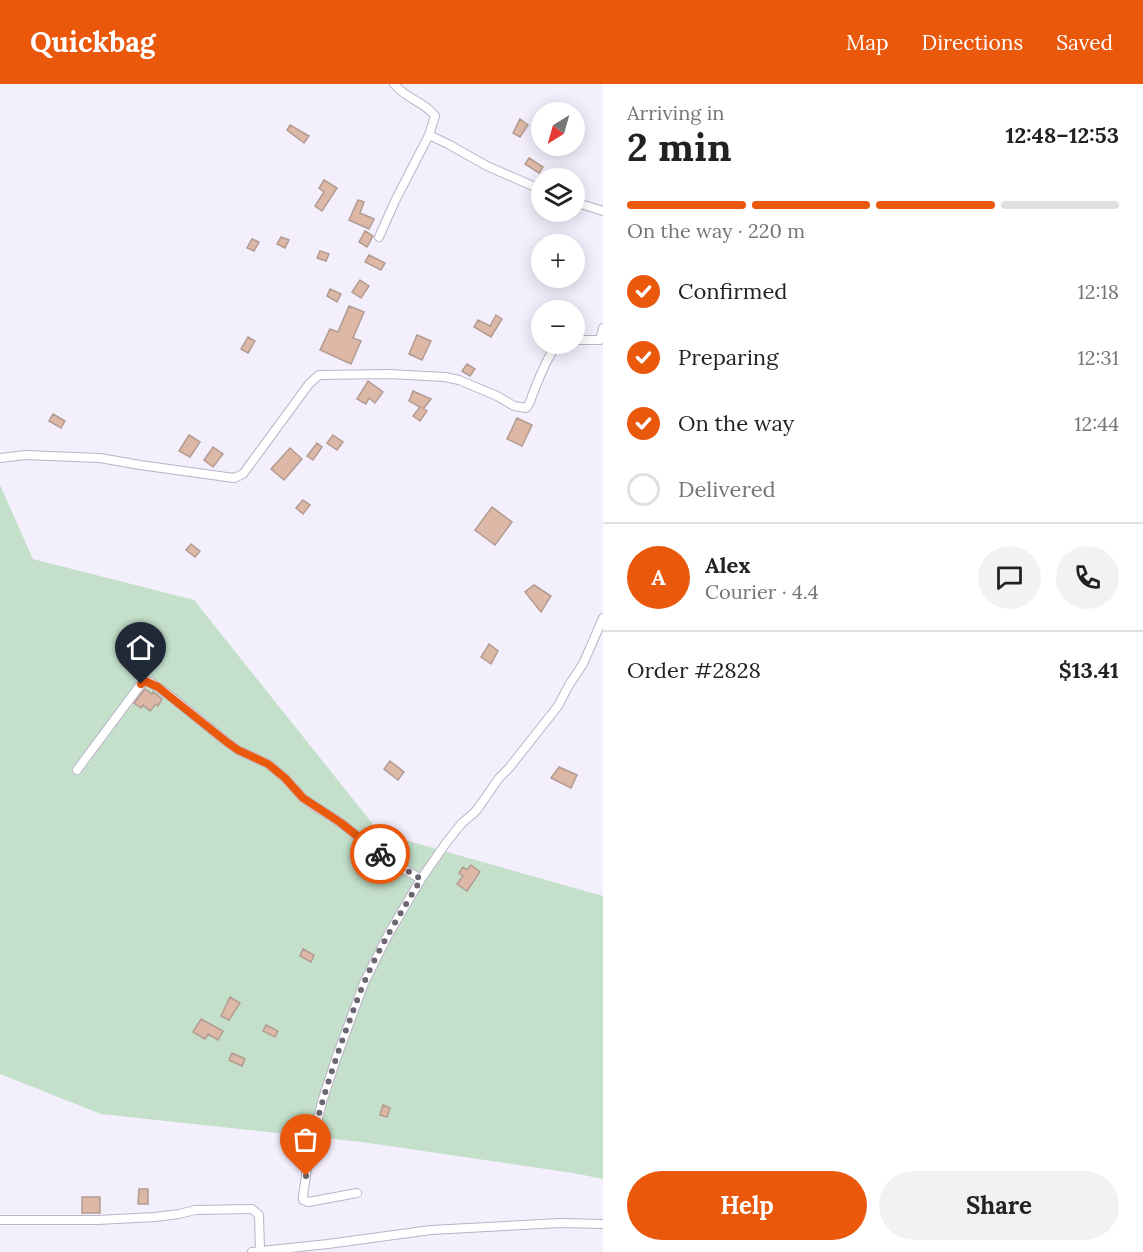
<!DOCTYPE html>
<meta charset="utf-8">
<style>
body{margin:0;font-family:Lora,serif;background:#f2f2f2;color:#222;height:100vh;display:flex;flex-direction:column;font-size:22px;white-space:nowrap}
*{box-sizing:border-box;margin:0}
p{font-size:20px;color:#767676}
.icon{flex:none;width:33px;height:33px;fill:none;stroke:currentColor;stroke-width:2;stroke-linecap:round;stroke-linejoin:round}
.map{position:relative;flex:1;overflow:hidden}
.details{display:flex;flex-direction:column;background:#fff;width:540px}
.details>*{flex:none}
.needle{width:39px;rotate:217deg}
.buttons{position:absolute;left:531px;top:18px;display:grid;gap:12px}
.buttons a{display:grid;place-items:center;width:54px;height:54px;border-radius:50%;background:#fff;box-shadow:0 3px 15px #0003;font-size:30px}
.pin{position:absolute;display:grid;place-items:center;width:51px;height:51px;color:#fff;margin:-62px -26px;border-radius:50% 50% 50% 0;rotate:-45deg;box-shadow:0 0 6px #0007}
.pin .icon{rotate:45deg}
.courier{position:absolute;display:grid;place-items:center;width:60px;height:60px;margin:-30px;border:4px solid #ea580c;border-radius:50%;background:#fff;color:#222;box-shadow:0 2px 8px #0007}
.head em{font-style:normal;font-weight:800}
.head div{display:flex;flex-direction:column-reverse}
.head{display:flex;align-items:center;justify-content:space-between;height:102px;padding:0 24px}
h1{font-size:39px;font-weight:800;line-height:45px}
.bar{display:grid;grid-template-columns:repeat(4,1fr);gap:9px 6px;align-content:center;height:72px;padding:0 24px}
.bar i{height:8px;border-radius:4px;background:#e0e0e0}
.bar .on{background:#ea580c}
.bar p{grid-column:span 4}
.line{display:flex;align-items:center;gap:15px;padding:0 24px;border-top:2px solid #e0e0e0}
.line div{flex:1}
.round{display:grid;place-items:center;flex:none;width:63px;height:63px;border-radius:32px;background:#f2f2f2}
ol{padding:0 24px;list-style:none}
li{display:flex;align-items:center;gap:18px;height:66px}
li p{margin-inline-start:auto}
li .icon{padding:6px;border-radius:50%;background:#ea580c;color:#fff;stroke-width:4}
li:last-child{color:#767676}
li i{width:33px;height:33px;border:3px solid #e0e0e0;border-radius:50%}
.button{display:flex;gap:12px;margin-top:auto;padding:12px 24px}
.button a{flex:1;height:69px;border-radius:36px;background:#ea580c;color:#fff;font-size:24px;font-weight:800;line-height:69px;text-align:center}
.button a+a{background:#f2f2f2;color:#222}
header{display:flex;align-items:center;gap:36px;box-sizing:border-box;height:84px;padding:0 30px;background:#ea580c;color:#fff}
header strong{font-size:28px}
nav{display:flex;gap:33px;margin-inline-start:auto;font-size:21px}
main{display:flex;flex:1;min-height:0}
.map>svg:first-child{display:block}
.green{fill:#c4e0cb}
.building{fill:#deb8a6;stroke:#b29b91;stroke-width:1.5}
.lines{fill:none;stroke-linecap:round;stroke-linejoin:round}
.street-casing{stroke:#bab3c9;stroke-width:10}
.street{stroke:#fff;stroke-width:8}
.done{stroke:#6b6772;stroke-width:6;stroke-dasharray:0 10.8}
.route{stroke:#ea580c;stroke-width:8}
</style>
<header>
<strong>Quickbag</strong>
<nav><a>Map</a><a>Directions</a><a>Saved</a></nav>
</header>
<main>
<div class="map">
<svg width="603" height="1168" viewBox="0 0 603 1168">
<rect width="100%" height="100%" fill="#f4effd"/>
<path class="green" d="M0,401L33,475L194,516L380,749L603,812V1095L573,1089L362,1058L101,1030L0,990Z"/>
<path class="building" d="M520,35L528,41L520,53L513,49Z
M290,41L309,52L304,59L287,46Z
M529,74L543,83L539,89L525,80Z
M324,96L337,104L322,127L315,122L324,108L319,104Z
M358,116L364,118L360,129L374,135L369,145L349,136Z
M365,147L373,152L367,163L359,158Z
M281,153L289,156L285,164L277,160Z
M252,155L259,158L254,167L247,164Z
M320,167L329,170L326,177L317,174Z
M369,171L385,179L381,186L365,178Z
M360,196L369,202L361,214L352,208Z
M330,205L341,210L337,218L327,212Z
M349,222L364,228L353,254L361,257L351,280L320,266L330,245L338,248Z
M496,231L502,235L491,253L474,243L478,236L490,242Z
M417,251L431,257L422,276L409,270Z
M248,253L255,257L248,269L241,265Z
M467,280L475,285L470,292L462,287Z
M368,297L383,308L375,319L369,314L366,320L357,315Z
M413,307L431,315L424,324L422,323L427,327L420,337L413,332L420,323L409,317Z
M53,330L65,337L61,344L49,337Z
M517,334L532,341L522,362L507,355Z
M189,351L200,358L190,373L179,367Z
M333,351L343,358L337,366L327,359Z
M317,359L322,363L313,376L307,372Z
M213,363L223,370L213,383L204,376Z
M290,364L302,375L284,396L271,385Z
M303,416L310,421L303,430L296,424Z
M492,423L512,438L495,461L475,446Z
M191,460L200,467L195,473L186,466Z
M534,501L551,512L541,528L525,508Z
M489,560L498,567L491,580L481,573Z
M145,605L152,610L153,608L162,615L158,622L156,620L150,627L143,621L141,624L134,619Z
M390,677L404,688L398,696L384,685Z
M559,683L577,691L571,704L551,694Z
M471,781L480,788L467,807L457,800L463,792L459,789L463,783L467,786Z
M303,865L314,871L311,878L300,872Z
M230,913L240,919L229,936L221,932Z
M201,935L223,947L218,956L208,950L205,955L193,948Z
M266,941L278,947L275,953L263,947Z
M232,969L245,975L242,982L229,976Z
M383,1021L390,1024L387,1033L380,1031Z
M139,1105H148V1120H138Z
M82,1113H100V1129H82Z"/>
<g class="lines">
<g class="street-casing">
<path id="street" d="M394,0C406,15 425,18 435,32L429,51
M574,118L603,127
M379,153L395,117L429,51L448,60L487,82L542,106
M574,256H600L603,244
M0,374L25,371L100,374L140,381L234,394L243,390L309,300L319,291L389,290L445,293L459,296L497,312L514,322L526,324C531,319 531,313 534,307C540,291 547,274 557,260
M77,686L141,600L145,597L150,598L169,611L228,659L238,666L268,680L285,694L303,714L313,721L341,739L386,775L421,795
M357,1109L308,1118L303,1116V1112L309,1071L322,1018L336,975L364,899L388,851L421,795L446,759L462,739L475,728L481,720L499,694L509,684L558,622L569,601L583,580L603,534
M0,1136H98L155,1133L179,1130L195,1126L252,1125L259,1131L260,1167
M252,1168L328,1160L431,1146L560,1139L603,1140"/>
</g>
<use href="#street" class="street"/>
</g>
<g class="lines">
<path class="done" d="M306,1092C313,1042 329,994 346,946C352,931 357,915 364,899C379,863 401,829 421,795L380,770"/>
<path class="route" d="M141,600L145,597L158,603L228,659L238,666L268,680L285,694L303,714L341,739L380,770"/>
</g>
</svg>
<div class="buttons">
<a><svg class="needle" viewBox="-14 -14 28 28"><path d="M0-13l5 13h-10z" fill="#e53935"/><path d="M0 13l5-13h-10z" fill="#767676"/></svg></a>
<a><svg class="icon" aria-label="layers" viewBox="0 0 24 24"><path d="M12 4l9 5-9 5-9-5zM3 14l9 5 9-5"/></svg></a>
<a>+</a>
<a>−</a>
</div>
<div class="pin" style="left:306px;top:1092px;background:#ea580c"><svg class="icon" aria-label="bag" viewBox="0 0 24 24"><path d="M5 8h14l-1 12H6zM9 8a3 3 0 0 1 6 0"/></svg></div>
<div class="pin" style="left:141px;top:600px;background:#1f2937"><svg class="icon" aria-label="home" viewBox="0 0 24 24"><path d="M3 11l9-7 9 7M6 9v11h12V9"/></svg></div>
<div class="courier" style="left:380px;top:770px"><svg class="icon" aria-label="bike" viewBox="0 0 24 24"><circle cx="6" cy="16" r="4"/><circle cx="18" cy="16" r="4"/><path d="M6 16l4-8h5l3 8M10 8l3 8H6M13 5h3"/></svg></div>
</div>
<section class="details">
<div class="head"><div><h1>2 min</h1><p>Arriving in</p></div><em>12:48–12:53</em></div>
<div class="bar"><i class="on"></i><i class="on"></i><i class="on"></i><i></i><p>On the way · 220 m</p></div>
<ol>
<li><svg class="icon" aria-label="check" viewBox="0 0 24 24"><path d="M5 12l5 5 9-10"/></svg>Confirmed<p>12:18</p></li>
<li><svg class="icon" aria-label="check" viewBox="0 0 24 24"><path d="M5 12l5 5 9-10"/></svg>Preparing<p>12:31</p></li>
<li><svg class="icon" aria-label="check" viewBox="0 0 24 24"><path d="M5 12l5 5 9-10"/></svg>On the way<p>12:44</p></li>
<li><i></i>Delivered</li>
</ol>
<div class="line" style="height:108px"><b class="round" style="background:#ea580c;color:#fff">A</b><div><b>Alex</b><p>Courier · 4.4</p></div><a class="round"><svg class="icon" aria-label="chat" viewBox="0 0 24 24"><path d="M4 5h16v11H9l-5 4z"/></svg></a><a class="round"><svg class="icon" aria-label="phone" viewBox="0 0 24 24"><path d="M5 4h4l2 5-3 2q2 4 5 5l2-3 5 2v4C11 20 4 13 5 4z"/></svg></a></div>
<div class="line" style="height:78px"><div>Order #2828</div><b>$13.41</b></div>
<div class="button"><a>Help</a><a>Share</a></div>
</section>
</main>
